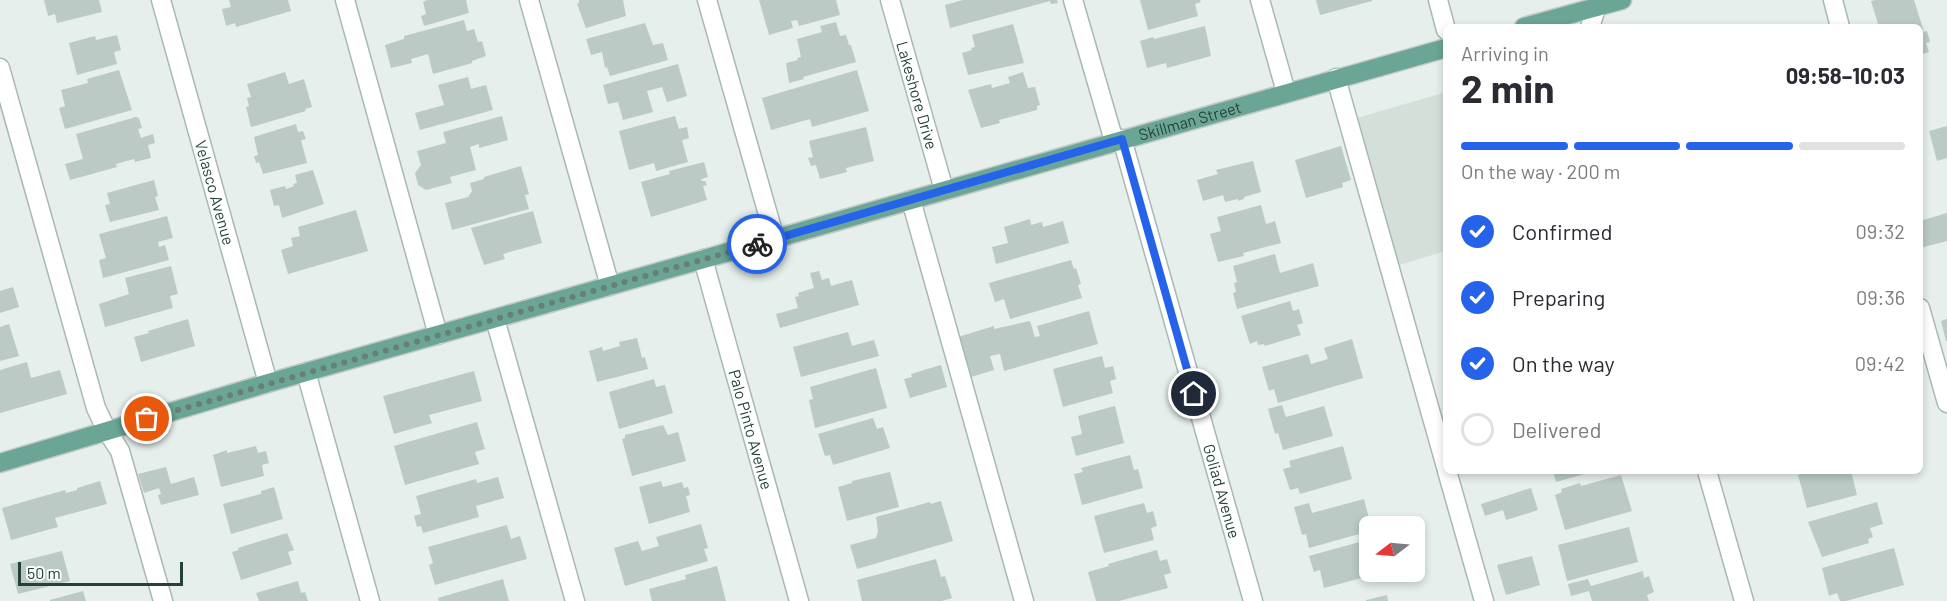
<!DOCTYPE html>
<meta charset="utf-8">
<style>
body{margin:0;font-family:Barlow,sans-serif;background:#f2f2f3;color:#2b2b33;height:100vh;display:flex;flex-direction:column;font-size:22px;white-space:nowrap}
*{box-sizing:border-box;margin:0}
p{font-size:20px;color:#7c7c81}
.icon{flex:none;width:33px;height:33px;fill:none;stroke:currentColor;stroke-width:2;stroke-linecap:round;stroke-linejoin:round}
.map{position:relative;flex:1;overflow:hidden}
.panel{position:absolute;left:1443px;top:24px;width:480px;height:450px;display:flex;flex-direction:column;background:#fff;border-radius:9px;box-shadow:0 3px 9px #0003}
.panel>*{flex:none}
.needle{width:39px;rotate:254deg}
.fabs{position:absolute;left:1359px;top:516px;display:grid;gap:12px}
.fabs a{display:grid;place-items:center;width:66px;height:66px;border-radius:9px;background:#fff;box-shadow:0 3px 9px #0003;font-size:30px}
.scale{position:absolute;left:18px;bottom:15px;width:165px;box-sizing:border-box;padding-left:6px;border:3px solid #24423a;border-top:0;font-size:16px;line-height:21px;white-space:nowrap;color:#24423a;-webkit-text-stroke:4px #f7fbf9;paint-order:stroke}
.pin{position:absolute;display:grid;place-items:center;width:51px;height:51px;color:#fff;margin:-26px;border:3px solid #fff;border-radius:50%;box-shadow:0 2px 6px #0007}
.courier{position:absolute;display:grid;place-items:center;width:60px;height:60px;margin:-30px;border:4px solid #2563eb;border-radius:50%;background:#fff;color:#222;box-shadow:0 2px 8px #0007}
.headline em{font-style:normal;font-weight:700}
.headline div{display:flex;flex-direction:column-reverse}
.headline{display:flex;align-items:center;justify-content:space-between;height:102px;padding:0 18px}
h1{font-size:39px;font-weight:700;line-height:45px}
.bar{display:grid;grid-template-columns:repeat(4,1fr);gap:9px 6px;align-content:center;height:72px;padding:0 18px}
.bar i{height:8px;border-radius:4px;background:#e1e1e2}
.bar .on{background:#2563eb}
.bar p{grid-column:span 4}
ol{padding:0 18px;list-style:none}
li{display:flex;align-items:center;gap:18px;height:66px}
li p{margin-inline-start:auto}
li .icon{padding:6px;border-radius:50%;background:#2563eb;color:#fff;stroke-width:4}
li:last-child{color:#7c7c81}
li i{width:33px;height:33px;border:3px solid #e1e1e2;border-radius:50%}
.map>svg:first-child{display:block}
.built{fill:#d4dfda}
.building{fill:#bbcac4}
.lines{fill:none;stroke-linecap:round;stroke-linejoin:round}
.minor-casing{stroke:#a8b8b2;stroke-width:21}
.major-casing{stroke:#c2cac8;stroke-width:21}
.minor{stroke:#fff;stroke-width:18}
.major{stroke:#6aa596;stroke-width:18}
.done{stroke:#687f78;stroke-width:6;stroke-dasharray:0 10.8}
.route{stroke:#2563eb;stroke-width:8}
.labels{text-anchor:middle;stroke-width:4.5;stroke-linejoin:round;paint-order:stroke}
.street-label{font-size:16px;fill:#24423a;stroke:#f7fbf9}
</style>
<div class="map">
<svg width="1947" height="601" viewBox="0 0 1947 601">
<rect width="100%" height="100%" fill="#e6efeb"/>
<path class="built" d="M1446,92V251L1399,265L1357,118Z"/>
<path class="building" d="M44,0H99L102,12L57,23L55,14L48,16Z
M229,0H288L291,11L236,27L235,23L226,26L222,9L231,7Z
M427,0H466L469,13L424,26L421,16L426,14L423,2Z
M579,0H623L626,16L586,28L577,4L579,3Z
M759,0H836L840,15L799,26L797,20L791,21L793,28L769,35Z
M963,0H1057L1058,3L1051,4L1050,1L950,28L945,5Z
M1140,0H1200L1201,2L1195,4L1198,16L1148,30Z
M1316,0H1372V1L1320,15Z
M1875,0H1914L1924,32L1927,31L1930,42L1926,43L1929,52L1920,55V27H1879L1871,1Z
M464,20L467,31L474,29L478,42L482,41L486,56L472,61V63L433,74L428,54L411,59L412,63L391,68L385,45L404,39V36Z
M836,22L840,36L846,35L849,45H851L856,62L803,77L804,79L789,83L786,63L798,60L797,58L801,57L797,39L822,32L820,26Z
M645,23L653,45L663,43L668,60L610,76L607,67L605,68L602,52L591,55L586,39Z
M1013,24L1024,63L968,75L962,53L972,50L971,48L975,47L972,35Z
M1205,26L1211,56L1167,68L1166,63L1147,68L1140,41L1153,37L1154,39Z
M117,35L121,50L114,52L117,64L77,75L69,43L95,36L96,40Z
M678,64L687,96L667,102L662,87L647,91L653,112L623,120L618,102L608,104L603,85Z
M119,70L132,110L65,129L59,108L65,106L61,90L88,83L87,79Z
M857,70L869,111L812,127L810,119L771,130L762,98Z
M285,72L289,84L304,79L312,107L305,109L306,111L251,127L246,107L249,106L247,98L251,97L247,84Z
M1023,72L1028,88L1035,87L1040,105L1037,106V110L999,120L1000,123L981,128L968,90L991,84L992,88L1010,83L1008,77Z
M468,77L471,89L486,85L493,110L420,130L415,113L444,105L438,85Z
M502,116L508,140L479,148V144L470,147L476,170L450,177L452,183L426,190L418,185L415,173L421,165L417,151L446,143L443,132Z
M675,116L679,129L687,127L689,138L682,140L688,162L656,171L654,163L629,170L619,131Z
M136,117L139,118L142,128L138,129L141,138L153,134L155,143L148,145L151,158L135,162L134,159L116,164L117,167L70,180L65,164L83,159L76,134Z
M296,124L298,132L303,131L306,139L301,140L307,163L263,174L259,162L256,163L254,156L258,155L254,137Z
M1947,126V158L1937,161L1929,131Z
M866,127L874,161L846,168L847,172L820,179L816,165L811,166L808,158L813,157L809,141Z
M1341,146L1351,180L1342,183L1343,187L1306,198L1295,160Z
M1253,161L1261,192L1244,197V199L1238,201V199L1225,202L1223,195L1203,201L1197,180L1218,174L1216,170Z
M704,162L708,177L701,179L702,181H705L707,185L703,186L707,200L651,217L641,182L670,174L669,171Z
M521,166L529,194L525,195L529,209L452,230L445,203L468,197L472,191L470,183L484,179V177Z
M313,170L324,204L282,218L279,205L274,206L270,190L285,186L286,189L294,186L293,184L297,183L295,175Z
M154,180L158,196L155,197L159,210L110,222L105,205L110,204L107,193Z
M1261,205L1266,224L1275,221L1281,243L1243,253L1244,256L1218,262L1210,234L1221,231L1217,217Z
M356,210L368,251L288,274L281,250L293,246L291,238L300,236L298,227Z
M533,211L542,243L503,254L505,259L484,265L471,228Z
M1947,213V241L1920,248V221Z
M167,216L173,238L158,242L159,247L165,245L169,260L103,278L99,260L106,258L99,234Z
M1030,219L1031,225L1042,222L1043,227L1063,221L1069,243L996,264L992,247L1008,243L1004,227Z
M1275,254L1280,273L1313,263L1319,286L1237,309L1233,293L1236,292L1234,283L1237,282L1233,266Z
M1071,260L1074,269L1076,268L1081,284L1078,285L1082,298L1010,319L1004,299L995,302L989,283Z
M171,266L178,294L170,296L173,308L105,327L99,304L129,294L125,278Z
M819,271L822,280L829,278L831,286L852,280L859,305L780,328L776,314L798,308L795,297L799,296L798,293L814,288L810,273Z
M13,287L19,307L0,313V291Z
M1290,301L1293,311L1299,309L1303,323L1297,325L1301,335L1265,346L1264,344L1258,345L1257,341L1250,344L1241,316Z
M1089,311L1098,344L1004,371L1000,354L990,356L994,370L971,377L958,337L994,326V329L1030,321L1035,337L1040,336L1037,326Z
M188,319L195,346L141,362L134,337L149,333L148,331Z
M1947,319V341H1946L1941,321Z
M9,324L19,356L0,361V327Z
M848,332L852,346L874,340L879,356L801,377L793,347Z
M637,338L642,358L645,357L648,369L597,382L589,351L602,347L603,351L620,346L619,342Z
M1352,339L1363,378L1278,403L1274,389L1269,391L1262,367L1308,354L1311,364L1328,359L1324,348Z
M1102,356L1105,368L1113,366L1116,379L1110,381L1113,393L1063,407L1053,369Z
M27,362L31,378L60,370L67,394L0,413V370Z
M941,365L947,387L910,398L904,379L912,377L911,374Z
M876,368L887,408L815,428L809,400L813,399L810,387Z
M474,371L482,401L429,415L432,423L394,434L383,396Z
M654,379L656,387L665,385L673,413L619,429L609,392Z
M1282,405L1286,417L1324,406L1333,436L1283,450L1278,433L1275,434L1268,409Z
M1115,406L1124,443L1076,456L1071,437L1082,434L1078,416Z
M873,418L877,429L883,427L890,448L833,465L830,455L825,456L818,434Z
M477,422L485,449L475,452L479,464L405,485L394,446Z
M663,425L668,435L678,432L686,461L632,476L622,439L625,438V435Z
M256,446L258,453L266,451L269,463L262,465L264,476L221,487L213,455L227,450V453Z
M1343,446L1352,479L1300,494L1298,488L1290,490L1283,469L1291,467L1289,461Z
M1130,455L1134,470L1138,469L1143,488L1082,505L1074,474L1083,472L1081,468Z
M166,467L171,484L194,477L199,495L161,505L158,495L161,494L159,488L144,493L138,474Z
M1553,471H1592V472L1556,482Z
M1812,471H1851L1857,495L1807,508L1798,475Z
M890,472L899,507L847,521L838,487L852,483V481Z
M1621,475L1632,511L1565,530L1555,495L1562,492L1561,489L1580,483L1581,486Z
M498,477L504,498L476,506L479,517L423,533L421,526L417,527L414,516L421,514L416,496L476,479L477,483Z
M100,481L107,504L55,518L58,527L11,540L2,508L65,490L66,493L77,490V488Z
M661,481L663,487L682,482L684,488L688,487L690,495L686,496L690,512L649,524L639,487Z
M274,487L283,519L231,534L223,504L261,494V491Z
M1531,488L1538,510L1506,520L1503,510L1485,516L1481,504Z
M1364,499L1371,526H1370V531L1309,548L1306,534L1302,535L1294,507L1309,503L1312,513Z
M941,501L953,541L857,569L850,545L876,538L878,531L876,517L930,502L931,504Z
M1877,502L1883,524L1870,528L1873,537L1868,539L1869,543L1822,557L1808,522Z
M1144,503L1147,513L1153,511L1157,526L1151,528L1154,540L1104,553L1094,516Z
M701,524L708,548L704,549L708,561L625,586L614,548L638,541L642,551L659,546L656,537Z
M507,525L511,539L520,536L527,559L435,585L429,565L433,563L428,547Z
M1629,527L1638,562L1567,581L1558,545Z
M287,533L294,550L288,552L292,564L241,580L232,552L239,550L238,548Z
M1363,541L1370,563V572H1372L1373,575L1324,588L1320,570L1314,572L1309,556Z
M1894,548L1904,585L1846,601H1840L1837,593L1829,596L1822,568Z
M1157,550L1160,561L1167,559L1171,573L1164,575L1168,588L1119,601H1096L1088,572L1109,566L1108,564Z
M62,551L70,581L18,594L10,564Z
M1532,556L1540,585L1506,595L1497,565Z
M936,559L941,577L945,576L952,598L942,601H862L857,580Z
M717,566L726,601H652L649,589L686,579L685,575Z
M1643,571L1644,578L1649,576L1654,592L1647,595L1649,601H1592L1589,591L1571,596L1568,584L1588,579L1591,586Z
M503,579L509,601H439L438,598Z
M298,581L301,593L305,592L308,601H259L256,593Z
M83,591L86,601H50V600Z
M1387,595L1388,601H1366V600Z"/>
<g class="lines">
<g class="minor-casing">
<g id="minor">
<path id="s1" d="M161,0L268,383"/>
<path d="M345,0L438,335"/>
<path d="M529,0L610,286"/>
<path d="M707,0L775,239"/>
<path id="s2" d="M890,0L944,190"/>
<path d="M1073,0L1114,141"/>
<path d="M1260,0L1286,92"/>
<path d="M1438,0L1446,30"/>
<path d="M1833,0L1840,27"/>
<path d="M1590,27L1599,0"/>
<path d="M0,68L96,408L107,431L120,451L163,601"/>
<path d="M1336,78L1446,467"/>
<path id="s3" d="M1122,139L1253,601"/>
<path d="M911,200L1024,601"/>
<path id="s4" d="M703,259L799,601"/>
<path d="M1920,308L1947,403"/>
<path d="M495,319L575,601"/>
<path d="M306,372L370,601"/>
<path d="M1447,471L1484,601"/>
<path d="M1707,471L1744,601"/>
</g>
</g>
<g class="major-casing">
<g id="major">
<path d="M1524,27L1622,0"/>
<path id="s5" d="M0,463L268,383L1446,48"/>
</g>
</g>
<use href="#minor" class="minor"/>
<use href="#major" class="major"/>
</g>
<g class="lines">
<path class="done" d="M147,419L757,244"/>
<path class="route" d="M757,244L1122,139L1194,394"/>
</g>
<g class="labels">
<g class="street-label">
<text dy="6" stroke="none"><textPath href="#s2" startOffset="99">Lakeshore Drive</textPath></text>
<text dy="6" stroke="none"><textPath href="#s5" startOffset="1238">Skillman Street</textPath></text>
<text dy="6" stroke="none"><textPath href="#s1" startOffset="200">Velasco Avenue</textPath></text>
<text dy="6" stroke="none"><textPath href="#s4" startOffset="177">Palo Pinto Avenue</textPath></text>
<text dy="6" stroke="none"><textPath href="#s3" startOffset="366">Goliad Avenue</textPath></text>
</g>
</g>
</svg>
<div class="fabs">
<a><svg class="needle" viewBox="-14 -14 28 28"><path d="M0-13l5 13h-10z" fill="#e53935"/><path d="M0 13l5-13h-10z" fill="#7c7c81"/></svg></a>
</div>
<div class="scale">50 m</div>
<div class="pin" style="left:147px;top:419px;background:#ea580c"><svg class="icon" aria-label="bag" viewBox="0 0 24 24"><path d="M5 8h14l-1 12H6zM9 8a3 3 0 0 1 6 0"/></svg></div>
<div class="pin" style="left:1194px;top:394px;background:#1f2937"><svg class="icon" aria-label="home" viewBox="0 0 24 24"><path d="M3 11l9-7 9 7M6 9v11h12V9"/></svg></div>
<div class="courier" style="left:757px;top:244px"><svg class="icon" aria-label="bike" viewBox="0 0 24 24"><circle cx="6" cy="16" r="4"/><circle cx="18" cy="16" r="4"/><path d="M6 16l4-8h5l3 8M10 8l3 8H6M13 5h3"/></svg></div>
<section class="panel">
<div class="headline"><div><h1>2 min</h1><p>Arriving in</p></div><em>09:58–10:03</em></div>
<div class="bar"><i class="on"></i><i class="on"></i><i class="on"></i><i></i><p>On the way · 200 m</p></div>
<ol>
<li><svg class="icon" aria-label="check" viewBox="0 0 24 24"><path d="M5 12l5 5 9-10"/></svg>Confirmed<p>09:32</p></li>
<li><svg class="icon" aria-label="check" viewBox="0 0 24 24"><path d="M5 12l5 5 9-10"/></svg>Preparing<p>09:36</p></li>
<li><svg class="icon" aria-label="check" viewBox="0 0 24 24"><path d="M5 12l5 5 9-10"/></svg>On the way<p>09:42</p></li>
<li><i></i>Delivered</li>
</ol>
</section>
</div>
